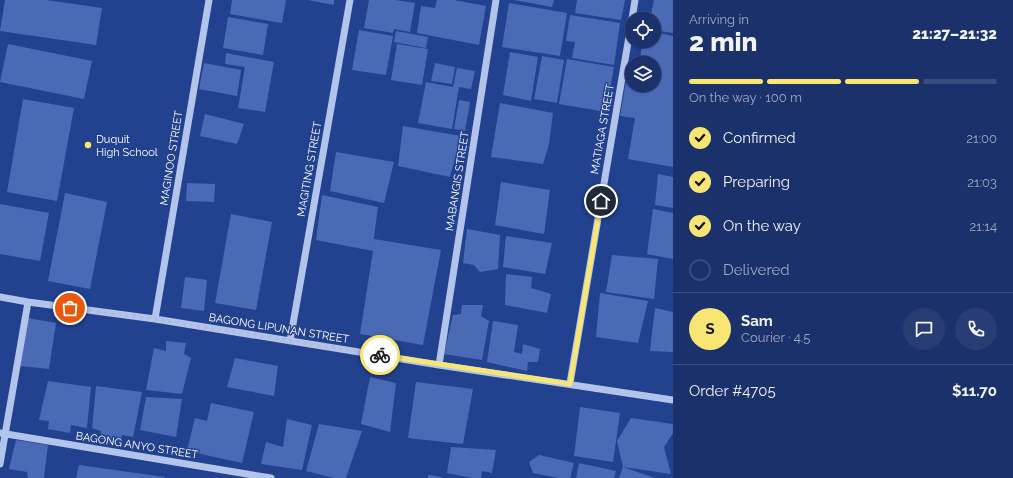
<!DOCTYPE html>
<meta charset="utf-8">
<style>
body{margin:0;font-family:Raleway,sans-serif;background:#273d73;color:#f1f3f6;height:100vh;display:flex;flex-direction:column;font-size:15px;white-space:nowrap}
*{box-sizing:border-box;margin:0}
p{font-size:13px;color:#9fa9c1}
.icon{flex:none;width:22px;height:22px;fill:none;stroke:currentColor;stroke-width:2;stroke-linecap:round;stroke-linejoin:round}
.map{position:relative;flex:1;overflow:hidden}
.sheet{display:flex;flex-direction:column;background:#1a316b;width:340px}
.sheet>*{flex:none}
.fabs{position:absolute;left:625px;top:12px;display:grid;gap:8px}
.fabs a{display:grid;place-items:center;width:36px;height:36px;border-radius:50%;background:#1a316b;box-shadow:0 1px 3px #0004,0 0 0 1px #384c7e;font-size:20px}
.pin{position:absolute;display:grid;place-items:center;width:34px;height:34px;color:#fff;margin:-17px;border:2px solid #fff;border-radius:50%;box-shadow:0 1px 4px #0007}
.courier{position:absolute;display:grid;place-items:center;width:40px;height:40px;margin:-20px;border:3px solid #f8e674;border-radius:50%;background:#fff;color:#222;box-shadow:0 1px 5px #0007}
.headline em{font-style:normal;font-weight:800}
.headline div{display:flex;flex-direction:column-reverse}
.headline{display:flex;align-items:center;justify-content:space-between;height:68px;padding:0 16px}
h1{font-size:26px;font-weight:800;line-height:30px}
.bar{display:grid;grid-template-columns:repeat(4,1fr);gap:6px 4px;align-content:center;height:48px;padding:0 16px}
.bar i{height:5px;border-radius:3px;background:#384c7e}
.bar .selected{background:#f8e674}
.bar p{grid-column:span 4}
.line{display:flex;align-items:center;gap:10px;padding:0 16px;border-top:1px solid #384c7e}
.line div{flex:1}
.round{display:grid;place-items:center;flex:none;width:42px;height:42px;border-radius:21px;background:#273d73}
ol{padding:0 16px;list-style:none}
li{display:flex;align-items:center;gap:12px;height:44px}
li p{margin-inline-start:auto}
li .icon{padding:4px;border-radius:50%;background:#f8e674;color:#111;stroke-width:4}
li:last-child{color:#9fa9c1}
li i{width:22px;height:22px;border:2px solid #384c7e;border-radius:50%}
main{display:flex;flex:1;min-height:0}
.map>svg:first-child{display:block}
.building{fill:#4b6ab6}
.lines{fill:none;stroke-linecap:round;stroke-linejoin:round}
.minor{stroke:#b2c3ec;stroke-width:7}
.done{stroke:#b2bcd8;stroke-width:4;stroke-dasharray:0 7.2}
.route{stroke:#f8e674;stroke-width:5}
.poi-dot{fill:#f8e674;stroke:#22418f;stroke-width:1.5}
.labels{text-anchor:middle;stroke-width:3;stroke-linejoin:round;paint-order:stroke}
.street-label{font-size:11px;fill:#fff;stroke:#22418f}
.poi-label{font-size:11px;fill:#fff;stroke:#22418f;text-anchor:start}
</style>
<main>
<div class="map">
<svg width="673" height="478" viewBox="0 0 673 478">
<rect width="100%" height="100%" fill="#22418f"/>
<path class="building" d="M5,0H46L102,8L96,45L0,31Z
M232,0H286L282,23L230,14Z
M308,0H334V5Z
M369,0H395L415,3L410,32L394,29L393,33L364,28Z
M437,0H454L486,6L479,45L417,33L421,6L435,8Z
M514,0H554L552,7Z
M577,0H625L621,20L575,13Z
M654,0H673V33L654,30V19H650Z
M509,3L567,13L560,56L502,47Z
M570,15L620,23L614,65L572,58L575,42L566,41Z
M228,17L268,24L263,55L223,48Z
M359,30L393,36L386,75L352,70Z
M396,31L428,37L426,48L394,42Z
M654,32L673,36V167L628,159L635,118L620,116L629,64H632V85H654V63H639L643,41H654Z
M8,44L92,61L84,99L0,82Z
M397,44L428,49L422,85L391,80Z
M510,52L538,57L531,101L503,95Z
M226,53L274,62L265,112L238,108L245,67L225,64Z
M542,56L564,60L557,103L534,99Z
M567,59L614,67L606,112L559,104Z
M204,63L241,70L237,96L199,89Z
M435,63L455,67L452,84L431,81Z
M457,68L475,71L471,89L459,87L452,129L418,123L426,82L453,87Z
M23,99L74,108L57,201L7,192Z
M459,100L470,102L465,131L454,129Z
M500,103L553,113L549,144L543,164L491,157Z
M205,114L244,124L237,144L200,136Z
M403,126L461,136L450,177L398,166Z
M336,152L394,162L384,203L330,191Z
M658,174L673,177V208L655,205Z
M501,182L550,190L544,234L495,225Z
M187,183L215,184L214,202L186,201Z
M65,193L107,202L90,289L48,281Z
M322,195L378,207L373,245L374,239L441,250L423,345L360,334L373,251L316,240Z
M0,204L49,213L40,261L0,254Z
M653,209L673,213V259L647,254Z
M231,214L272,222L256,310L215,303Z
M467,229L500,235L498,269L480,272L474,265L463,263Z
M506,236L552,243L545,274L503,267Z
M612,255L658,259L654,299L606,292Z
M506,274L532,277L531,288L551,294L547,313L505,305Z
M185,277L207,280L204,311L181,308Z
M600,293L648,301L638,343L596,337Z
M462,305H483L481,316L489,321L482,360L444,354L453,315L461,314Z
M655,308L673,312V352L650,351Z
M28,318L56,323L49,369L20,366Z
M493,321L518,325L514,352L522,354L523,344L540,349L538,362H528L527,371L487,362Z
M166,341L186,343L184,354L191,358L182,394L146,390L154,348L166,351Z
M235,358L278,366L274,396L227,387Z
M370,377L396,383L390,432L361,424Z
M48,381L91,387L87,428L71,425L70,433L48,429L49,421L39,420Z
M416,382L473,389L463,444L408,438Z
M96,386L142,392L133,437L122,435L121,442L101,439V431L92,428Z
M146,397L182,399L176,437L140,430Z
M211,403L254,412L242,463L187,451L195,418L207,421Z
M580,407L620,413L613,462L574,456Z
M631,418L673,424V433L664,447L671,474L623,467L655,478H619L623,467L617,441Z
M287,419L312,425L302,470L261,464L266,442L283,447Z
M319,424L362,431L346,478H334L306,471Z
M16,440L48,445L44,478H28L27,472L9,469Z
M451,447L496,450L492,473L482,471L481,478H472L447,473Z
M539,455L574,463L570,478H559L533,473L529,462Z
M579,463L616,471L614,478H576Z
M79,465L165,477V478H76Z
M428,475L442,477V478H428Z"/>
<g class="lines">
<path class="minor" d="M632,19L635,0
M0,297L28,302L155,319L439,365L673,400
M155,319L209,0
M290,341L350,0
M439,365L496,0
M570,383L632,19
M0,433L271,478
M0,464L28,302"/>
</g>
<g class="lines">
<path class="done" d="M70,308L155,319L380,355"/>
<path class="route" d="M380,355L570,384L601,201"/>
</g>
<circle class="poi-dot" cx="88" cy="145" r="4"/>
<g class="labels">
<g class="street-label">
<text transform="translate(602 129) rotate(-80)" y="4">MATIAGA STREET</text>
<text transform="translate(171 158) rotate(-81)" y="4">MAGINOO STREET</text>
<text transform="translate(309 169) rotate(-80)" y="4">MAGITING STREET</text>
<text transform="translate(457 181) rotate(-81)" y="4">MABANGIS STREET</text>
<text transform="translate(279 328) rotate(9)" y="4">BAGONG LIPUNAN STREET</text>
<text transform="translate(137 445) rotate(9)" y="4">BAGONG ANYO STREET</text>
</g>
<g class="poi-label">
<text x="96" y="143">Duquit<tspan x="96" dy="13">High School</tspan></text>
</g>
</g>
</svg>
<div class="fabs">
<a><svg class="icon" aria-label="locate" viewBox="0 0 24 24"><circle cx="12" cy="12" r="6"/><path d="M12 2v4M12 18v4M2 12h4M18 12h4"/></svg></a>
<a><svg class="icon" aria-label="layers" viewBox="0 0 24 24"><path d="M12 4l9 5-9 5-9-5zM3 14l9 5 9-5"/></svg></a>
</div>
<div class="pin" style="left:70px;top:308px;background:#ea580c"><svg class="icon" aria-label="bag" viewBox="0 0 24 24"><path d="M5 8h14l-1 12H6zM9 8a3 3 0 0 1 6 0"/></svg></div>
<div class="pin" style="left:601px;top:201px;background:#1f2937"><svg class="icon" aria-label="home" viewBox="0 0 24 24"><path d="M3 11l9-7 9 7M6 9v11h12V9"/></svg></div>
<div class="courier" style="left:380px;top:355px"><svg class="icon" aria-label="bike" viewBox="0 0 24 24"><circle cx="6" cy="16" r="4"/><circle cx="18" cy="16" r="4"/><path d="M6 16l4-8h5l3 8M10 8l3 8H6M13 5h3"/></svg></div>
</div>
<section class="sheet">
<div class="headline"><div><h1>2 min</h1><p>Arriving in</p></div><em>21:27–21:32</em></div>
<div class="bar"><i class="selected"></i><i class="selected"></i><i class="selected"></i><i></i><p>On the way · 100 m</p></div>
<ol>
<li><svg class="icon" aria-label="check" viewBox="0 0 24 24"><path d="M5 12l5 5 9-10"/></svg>Confirmed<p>21:00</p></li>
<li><svg class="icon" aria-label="check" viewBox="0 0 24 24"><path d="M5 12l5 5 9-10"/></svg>Preparing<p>21:03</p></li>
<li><svg class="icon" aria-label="check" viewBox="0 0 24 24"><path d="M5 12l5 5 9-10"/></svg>On the way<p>21:14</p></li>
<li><i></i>Delivered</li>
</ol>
<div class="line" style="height:72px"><b class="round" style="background:#f8e674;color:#111">S</b><div><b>Sam</b><p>Courier · 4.5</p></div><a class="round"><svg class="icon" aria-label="chat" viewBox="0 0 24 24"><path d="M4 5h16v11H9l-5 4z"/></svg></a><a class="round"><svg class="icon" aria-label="phone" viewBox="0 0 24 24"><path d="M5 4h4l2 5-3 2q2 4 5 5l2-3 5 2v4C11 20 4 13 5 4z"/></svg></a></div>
<div class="line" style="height:52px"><div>Order #4705</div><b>$11.70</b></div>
</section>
</main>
